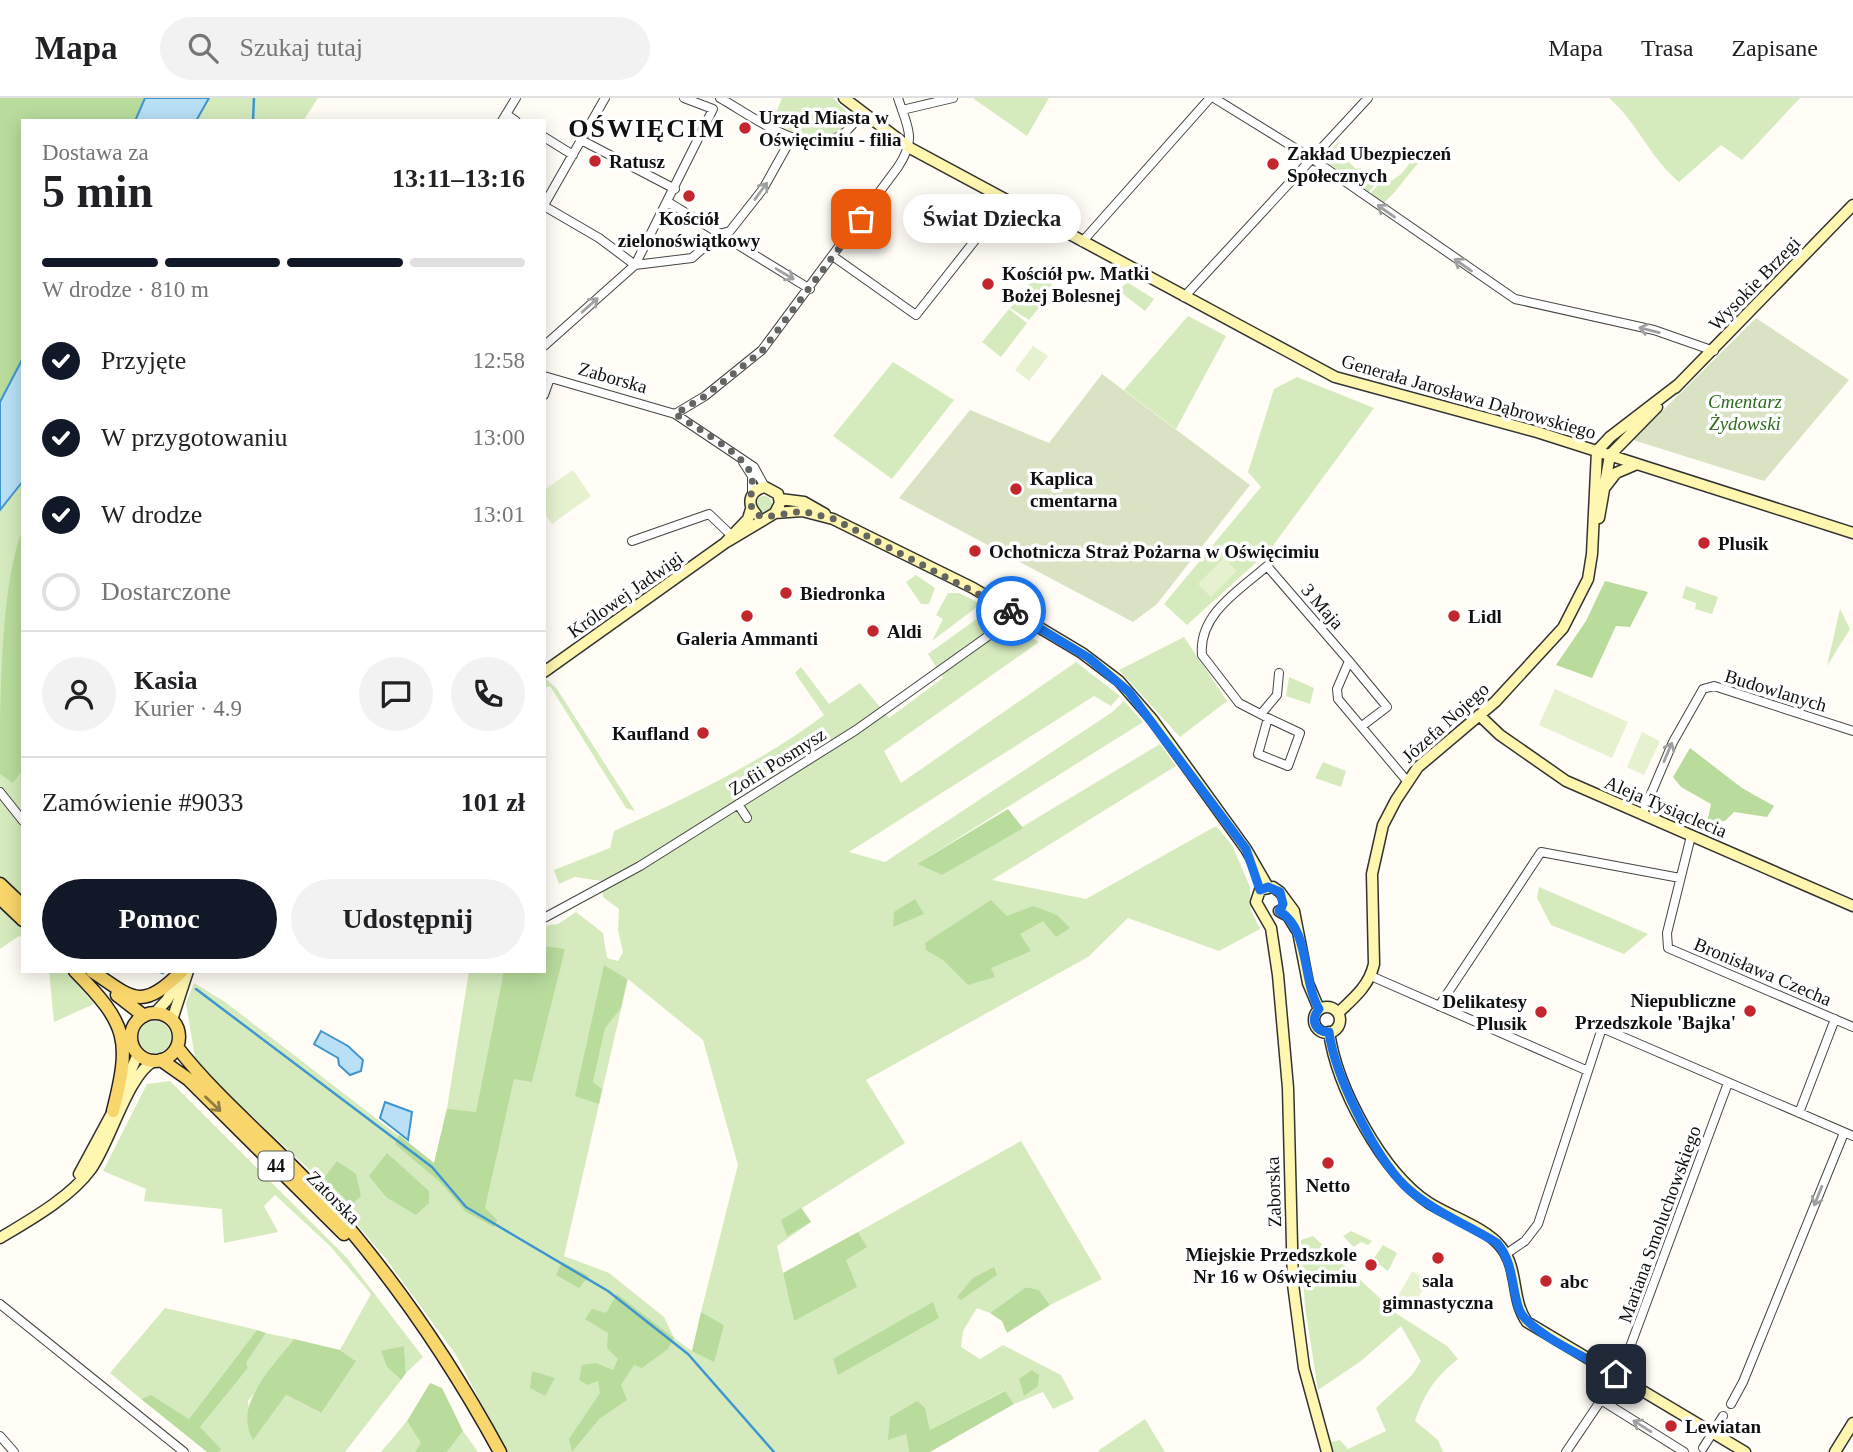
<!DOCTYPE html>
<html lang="pl">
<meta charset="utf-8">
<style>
body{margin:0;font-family:Georgia,serif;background:#f2f2f2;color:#202124;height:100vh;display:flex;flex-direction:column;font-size:26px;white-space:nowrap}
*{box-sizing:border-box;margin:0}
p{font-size:23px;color:#757577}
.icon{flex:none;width:38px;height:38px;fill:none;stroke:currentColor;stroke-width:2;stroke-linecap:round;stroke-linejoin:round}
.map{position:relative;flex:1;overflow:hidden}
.panel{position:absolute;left:21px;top:21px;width:525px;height:854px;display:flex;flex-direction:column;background:#fff;border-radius:0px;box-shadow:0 4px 18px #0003}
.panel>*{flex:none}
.pin{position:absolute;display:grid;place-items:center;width:60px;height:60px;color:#fff;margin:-30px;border-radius:14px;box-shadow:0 4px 10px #0006}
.courier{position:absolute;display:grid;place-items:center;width:70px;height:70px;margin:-35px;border:5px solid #1a73e8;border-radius:50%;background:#fff;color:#222;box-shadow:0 2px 9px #0007}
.bubble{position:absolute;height:49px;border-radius:24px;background:#fff;box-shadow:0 4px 18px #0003;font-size:23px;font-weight:700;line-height:49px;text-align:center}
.head em{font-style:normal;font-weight:700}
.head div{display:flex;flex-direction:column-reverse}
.head{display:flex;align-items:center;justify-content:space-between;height:119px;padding:0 21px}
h1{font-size:46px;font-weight:700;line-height:52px}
.bar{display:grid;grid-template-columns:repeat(4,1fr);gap:10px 7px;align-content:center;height:84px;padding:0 21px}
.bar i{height:9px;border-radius:5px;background:#e0e0e0}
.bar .active{background:#111827}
.bar p{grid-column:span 4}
.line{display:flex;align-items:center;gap:18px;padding:0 21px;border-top:2px solid #e0e0e0}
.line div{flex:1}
.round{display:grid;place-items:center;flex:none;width:74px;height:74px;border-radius:37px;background:#f2f2f2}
ol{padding:0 21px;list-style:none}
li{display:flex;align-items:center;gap:21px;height:77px}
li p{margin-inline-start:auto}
li .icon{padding:7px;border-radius:50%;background:#111827;color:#fff;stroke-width:4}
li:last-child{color:#757577}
li i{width:38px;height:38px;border:4px solid #e0e0e0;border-radius:50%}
.action{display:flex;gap:14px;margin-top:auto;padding:14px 21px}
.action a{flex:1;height:80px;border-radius:42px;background:#111827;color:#fff;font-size:28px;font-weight:700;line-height:80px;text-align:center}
.action a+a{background:#f2f2f2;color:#202124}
header{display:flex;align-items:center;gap:42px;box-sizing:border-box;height:98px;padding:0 35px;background:#fff;border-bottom:2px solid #e0e0e0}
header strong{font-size:33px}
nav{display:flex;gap:38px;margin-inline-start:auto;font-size:24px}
.search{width:490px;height:63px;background:#f2f2f2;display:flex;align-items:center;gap:18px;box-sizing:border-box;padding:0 24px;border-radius:38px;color:#757577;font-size:26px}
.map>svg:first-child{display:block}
.green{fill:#d5ebbd;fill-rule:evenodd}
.forest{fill:#b9dc9c}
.cemetery{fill:#d9e3c4}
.pitch{fill:#e6f2cf}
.water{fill:#b9e0f7;stroke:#3f96cf;stroke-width:2}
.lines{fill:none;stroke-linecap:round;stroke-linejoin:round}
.stream{stroke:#3f96cf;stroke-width:2.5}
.street-casing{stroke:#444;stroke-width:10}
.secondary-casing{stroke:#333;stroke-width:13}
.primary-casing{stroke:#222;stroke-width:15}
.street{stroke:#fff;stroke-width:8}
.secondary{stroke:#fff6b0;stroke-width:10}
.primary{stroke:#f9d66b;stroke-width:12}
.oneway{stroke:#a0a0a0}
.oneway2{stroke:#917d42}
.done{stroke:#646461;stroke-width:7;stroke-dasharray:0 12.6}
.route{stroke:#1a73e8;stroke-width:9}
.poi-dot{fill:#c4262e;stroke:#fff;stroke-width:2.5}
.labels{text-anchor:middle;stroke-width:7;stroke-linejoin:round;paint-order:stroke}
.shield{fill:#fff;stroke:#585858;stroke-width:2}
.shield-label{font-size:18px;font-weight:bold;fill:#111}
.poi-label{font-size:19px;font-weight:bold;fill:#111;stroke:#fff;text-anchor:start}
.street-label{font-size:19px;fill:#111;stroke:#fff}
.park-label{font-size:19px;font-style:italic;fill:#2f6b1f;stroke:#fff}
.district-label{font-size:26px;font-weight:bold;letter-spacing:2px;fill:#111;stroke:#fff}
</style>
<header>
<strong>Mapa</strong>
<div class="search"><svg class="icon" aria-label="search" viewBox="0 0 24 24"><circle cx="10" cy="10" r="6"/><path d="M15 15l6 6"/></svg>Szukaj tutaj</div>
<nav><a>Mapa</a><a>Trasa</a><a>Zapisane</a></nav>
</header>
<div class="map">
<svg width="1853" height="1354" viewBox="0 0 1853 1354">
<rect width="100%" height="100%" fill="#fffdf5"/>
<path class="green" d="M0,0H318L303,23H23V813L14,820L23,829V840L19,838L0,851Z
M782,0H833L852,19C835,49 796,37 772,24Z
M1049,0L1027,38L974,1V0Z
M1609,0H1800L1742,62L1721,47L1679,84C1650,60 1637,24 1609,0Z
M1338,44L1340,47L1336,52L1356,71L1361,70L1351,82L1323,61Z
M1413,58L1419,64C1411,73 1391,101 1383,105L1370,96L1379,86L1382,88C1400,78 1405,75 1413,58Z
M1363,72L1377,84L1368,95L1352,83Z
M1036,173L1058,192L1046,205L1026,191Z
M1127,184L1154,201L1145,213L1119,193Z
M1024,194L1041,207L1029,222L1010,210Z
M1009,211L1027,225L1001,259L982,244Z
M1188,218L1226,238L1176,331L1124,292Z
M893,264L954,302L892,381L833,338Z
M1297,279L1374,310L1272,449L1262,447L1261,460L1187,527L1164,506L1261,389L1248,374L1274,291Z
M756 406a8 8 0 1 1 16 0a8 8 0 1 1-16 0Z
M916,477L935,490L929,506H921L906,484Z
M1686,488L1718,499L1712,516L1695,511L1696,505L1682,500Z
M948,495H959L981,506L932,543L943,521L936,517Z
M1840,511L1850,531L1827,568Z
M989,512L1039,544L884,653L901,685L1076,564L1120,598L1111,608L1094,598L849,754L885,764L1111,615L1124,603L1143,624L917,766L942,777L1160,646L1176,668L992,782L1086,801L1216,728L1232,747L1250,789L1251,812L1260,831L1219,853L1128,820L1088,859L866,982L905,1045L802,1110L811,1124L777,1148L794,1223L846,1161L866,1149L858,1134L1021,1043L1102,1181L1050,1207L1039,1192L1026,1189L990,1215L977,1210L963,1233L961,1249L980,1261L1003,1247L1061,1277L1074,1301L1053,1311L1043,1294L1014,1306L1004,1293L930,1332L925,1310L889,1341L906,1336L909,1354H507L456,1257L387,1162L315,1077L196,966L186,905L194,885L225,904L434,1065L447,1010L469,873H544V828L558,826L576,814L603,835L607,860L618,863L623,854L618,832L619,811L603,799L601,783L575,779L559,786L554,772L610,750L614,733C686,700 760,665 824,617L795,575L801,569L829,606L860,585L889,620L943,580L928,556ZM628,881L703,942L738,1067L701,1214L724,1227L692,1253L674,1240L664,1219L609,1175L564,1158Z
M1184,539L1227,603L1180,639L1119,572Z
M1289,579L1314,590L1310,606L1286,598Z
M546,581L557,591L635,713L626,710L550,588L544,590Z
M1323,664L1346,673L1341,689L1315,680Z
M1539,789L1648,836L1624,856L1551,827L1537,800Z
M49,873H66L94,906L54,924Z
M139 939a16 16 0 1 1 32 0a16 16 0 1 1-32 0Z
M170,983L347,1160L423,1259L406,1275L404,1249L387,1269L401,1282L345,1354H219L220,1351L199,1330L248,1270L245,1266L266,1235L294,1241L248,1303L253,1341L286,1297L320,1315L355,1262L340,1252L371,1196L330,1148L275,1097L264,1108L278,1134L224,1145L222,1111L144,1103L146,1091L103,1073L147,986Z
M1351,1133L1372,1143L1368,1147L1361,1144L1354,1149L1343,1138Z
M1313,1138L1397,1216L1447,1248L1458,1261C1435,1279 1424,1296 1415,1323L1438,1342L1443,1354H1333L1331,1344L1340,1342L1348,1351L1386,1333L1376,1310L1412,1277L1421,1263L1401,1228L1361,1263L1318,1292L1305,1209L1301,1142Z
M1383,1147L1397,1155L1388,1173L1373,1162Z
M165,1210L257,1232L189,1321L151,1298L141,1301L110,1275Z
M1145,1321L1165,1354H1099V1352Z
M407,1323L422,1345L415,1354H381Z
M463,1333L478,1354H447Z"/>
<path class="forest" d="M0,0H145L135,23H23V260L0,304Z
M23,432V671L13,685L0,676C0,614 0,482 23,432Z
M1605,483L1648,494L1630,529L1616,528L1592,580L1556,567L1586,523Z
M1690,650L1742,690L1774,708L1767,719L1734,714L1725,723L1707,725L1711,706L1681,689L1673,679Z
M1008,711L1023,730L942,777L917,766Z
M915,801L924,816L893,829L894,814Z
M991,802L1007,818L1033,808L1057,817L1070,830L1056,839L1043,823L1020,836L1031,853L991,870L995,879L968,887L943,862L926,852L925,845Z
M544,848L565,851L532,984L514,981L485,1110L497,1122L494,1129L466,1114L440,1084L395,1046L399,1037L434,1065L447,1011L476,1014L504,873H544Z
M604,867L627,881L621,910L605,930L593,984L602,991L599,1006L575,998Z
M387,1055L429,1093V1105L416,1117L386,1099L369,1078Z
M337,1063L356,1076L361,1098L351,1107L324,1080Z
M801,1110L811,1124L787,1138L781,1122Z
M858,1134L867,1149L846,1162L857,1189L794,1223L783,1175Z
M562,1164L589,1178L579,1190L556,1177Z
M994,1169L997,1177L961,1202L957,1199L973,1180Z
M1026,1189L1039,1192L1050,1207L1007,1235L1002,1223L990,1215Z
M617,1196L674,1240L668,1251L642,1270L634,1267L621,1287L627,1302L599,1321L572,1354L569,1341L600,1295L598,1283L587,1287L579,1282L582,1267L596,1265L613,1272L618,1261L607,1250L608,1235L585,1221L592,1211L606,1215Z
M933,1204L939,1220L838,1277L833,1261Z
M701,1214L724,1227L714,1264L692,1253Z
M257,1232L266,1235L246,1265L248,1270L200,1329L221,1351L219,1354H207L141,1301L151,1297L189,1321Z
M294,1241L340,1252L356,1263L321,1315L286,1297L253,1342C232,1306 274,1268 294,1241Z
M404,1248L406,1275L401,1282L387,1269L381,1253Z
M1032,1272L1039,1277L1038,1288L1024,1298L1019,1281Z
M532,1273L555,1280L545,1298L530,1290Z
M430,1285L442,1290L463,1333L447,1354H415L421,1345L407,1323Z
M1005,1293L1014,1306L930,1354H909L906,1336L888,1342L890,1319L917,1303L925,1310L930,1332Z"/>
<path class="cemetery" d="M1756,220L1849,282L1764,383L1633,342Z
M1102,276L1250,387L1157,506L1133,524L899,400L970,312L1049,345Z"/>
<path class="pitch" d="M1033,248L1048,258L1029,283L1015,272Z
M573,372L591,398L552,426L544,415V392Z
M1224,460L1237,473L1211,499L1198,486Z
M1555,591L1628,624L1612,660L1539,627Z
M1642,634L1660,643L1644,677L1627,669Z
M1412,1173L1428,1182L1412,1211L1396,1202Z"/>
<path class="water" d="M145,0H209L196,23H135Z
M23,260V383L0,412V304Z
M321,933L348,948L363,962L361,973L350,977L339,967L338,960L314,946Z
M385,1004L412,1014L408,1042L380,1020Z"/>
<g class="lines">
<path class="stream" d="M253,23L254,0
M158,873L163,875
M196,891L432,1069L466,1109L608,1193L688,1256L774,1354"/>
<g class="street-casing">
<path id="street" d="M720,0C751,17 802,59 840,38C849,33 856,22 862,15
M1214,0L1311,60L1515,201L1654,232L1714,253
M902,12L953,0
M506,16L516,23
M502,23L516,0
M544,39L573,57
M583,43L675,91
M668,104L810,191
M544,107L605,0
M544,108L599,140L635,167
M1082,144L1210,0
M834,159L916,217L1006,103
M635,167L692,160L719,136L730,133L763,91L792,39
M1184,199L1368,0
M544,248L635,167L713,11L684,0
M544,278L675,316L754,369L765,389
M544,297L550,280
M675,316L705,298L762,252L898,69C917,40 908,31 898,0
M743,364L752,378V396
M632,443L709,416L732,438
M1261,616L1277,597L1279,575
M1268,620L1239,605L1202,557C1198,516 1241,491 1267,468L1349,563
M1268,620L1300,635L1288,668L1258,656Z
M1362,628L1387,609L1349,563L1337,591L1338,601L1407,683
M0,694L23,723
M738,706L747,720
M1642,717L1673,644L1703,591L1714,588L1853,633
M1691,738L1667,835L1668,850L1853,929
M544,820L640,768L856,632L984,541L1000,529L1012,513
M1371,878L1588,973
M1439,908L1541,754L1680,780
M1799,1015L1835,921
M1506,1156L1525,1143L1538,1126L1602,930L1853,1038
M0,1206L184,1354
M1616,1276L1630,1249L1728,985
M1601,1302L1684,1354
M1731,1306L1743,1284L1844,1035
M0,1338L14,1354
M1703,1350L1723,1318
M1566,1354L1618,1277"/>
</g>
<g class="secondary-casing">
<path id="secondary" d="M844,0L910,50L1335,279L1537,334L1853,435
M1675,290L1853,107
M1610,357L1657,309
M1606,388L1616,375L1637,366
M780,401L804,404L825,416
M756,416C746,405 750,392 765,389L778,396L780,405L775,415
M1599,420L1610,357
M725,445L775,415L802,413L833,421L973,490L1082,555L1119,583L1152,621L1246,751L1268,789
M544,574L725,445L748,421L751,411
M1479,617L1500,637L1566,683L1853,808
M1279,813L1288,818L1296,831
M1314 922a13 13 0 1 1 26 0a13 13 0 1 1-26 0Z
M1319,911L1308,885L1294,813L1280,794L1273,789L1260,792L1256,804L1271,830L1278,877L1288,990L1293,1186L1304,1270L1327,1354
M155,915L167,902L180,879
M1338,915C1354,900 1369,888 1374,866L1372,776L1383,727L1396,702L1418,669L1495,604L1563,530L1588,481L1592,456L1597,353L1610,339L1679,286
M172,922L188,873
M1329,934C1337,990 1382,1074 1429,1105C1451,1119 1485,1129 1501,1149C1519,1171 1511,1202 1527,1224L1745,1354
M79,1076L113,1013L138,956
M0,1140C30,1122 71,1099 91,1071C110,1045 128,976 154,963
M1835,1354L1853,1325"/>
</g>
<g class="primary-casing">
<path id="primary" d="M0,786L23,808
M0,800L23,822
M75,873C128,927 131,942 113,1013
M92,873C135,903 142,912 182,873
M117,897L144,918
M131 939a24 24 0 1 1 48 0a24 24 0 1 1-48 0Z
M177,949C219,1003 275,1047 321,1098C390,1175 450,1262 500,1354
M161,962L188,981L344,1136"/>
</g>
<use href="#street" class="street"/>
<use href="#secondary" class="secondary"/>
<use href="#primary" class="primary"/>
</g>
<defs><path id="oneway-shaft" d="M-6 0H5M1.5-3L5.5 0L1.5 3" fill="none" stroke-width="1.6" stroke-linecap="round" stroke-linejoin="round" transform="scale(1.75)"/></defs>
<g class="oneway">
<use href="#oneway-shaft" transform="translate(761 93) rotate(-54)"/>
<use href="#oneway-shaft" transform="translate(1386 113) rotate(-145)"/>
<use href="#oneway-shaft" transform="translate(1463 167) rotate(-145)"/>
<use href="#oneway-shaft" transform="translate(785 176) rotate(31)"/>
<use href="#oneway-shaft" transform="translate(590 207) rotate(-42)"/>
<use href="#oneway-shaft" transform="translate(1649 232) rotate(-166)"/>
<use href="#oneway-shaft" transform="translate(1668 654) rotate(-67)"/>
<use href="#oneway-shaft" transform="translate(1818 1098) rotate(112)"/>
<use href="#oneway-shaft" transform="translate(1642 1328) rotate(-148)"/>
</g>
<use class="oneway2" href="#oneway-shaft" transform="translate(213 1006) rotate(44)"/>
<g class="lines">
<path class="done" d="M861,121L762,253L705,298L675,316C695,329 743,355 751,376C756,391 744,405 757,417L765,419L802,413L834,421L1011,513"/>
<path class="route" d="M1011,513L1089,560L1129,594L1246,751L1260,792L1268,789L1280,794L1283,806L1279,813C1310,831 1302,882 1319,911C1310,922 1315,934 1329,934C1335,978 1374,1057 1405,1088C1430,1112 1468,1127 1497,1145C1514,1165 1511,1188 1519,1211C1527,1234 1593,1263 1616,1276"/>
</g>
<g class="poi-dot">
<circle cx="745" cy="30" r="7"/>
<circle cx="595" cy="63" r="7"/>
<circle cx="1273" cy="66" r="7"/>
<circle cx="689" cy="98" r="7"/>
<circle cx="988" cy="186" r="7"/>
<circle cx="1016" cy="391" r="7"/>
<circle cx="1704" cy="445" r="7"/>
<circle cx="975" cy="453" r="7"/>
<circle cx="786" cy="495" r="7"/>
<circle cx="747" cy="518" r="7"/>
<circle cx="1454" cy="518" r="7"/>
<circle cx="873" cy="533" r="7"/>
<circle cx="703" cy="635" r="7"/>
<circle cx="1750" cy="913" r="7"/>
<circle cx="1541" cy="914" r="7"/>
<circle cx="1328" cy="1065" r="7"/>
<circle cx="1438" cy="1160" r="7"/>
<circle cx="1371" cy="1167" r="7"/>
<circle cx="1546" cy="1183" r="7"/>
<circle cx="1671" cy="1328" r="7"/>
</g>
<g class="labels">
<rect class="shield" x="258.5" y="1053.5" width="35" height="29" rx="5"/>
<g class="shield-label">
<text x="276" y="1074">44</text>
</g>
<g class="poi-label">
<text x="759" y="26">Urząd Miasta w<tspan x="759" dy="22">Oświęcimiu - filia</tspan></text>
<text x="1287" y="62">Zakład Ubezpieczeń<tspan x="1287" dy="22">Społecznych</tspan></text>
<text x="609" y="70">Ratusz</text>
<text x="689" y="127" text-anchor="middle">Kościół<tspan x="689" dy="22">zielonoświątkowy</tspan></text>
<text x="1002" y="182">Kościół pw. Matki<tspan x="1002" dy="22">Bożej Bolesnej</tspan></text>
<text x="1030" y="387">Kaplica<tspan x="1030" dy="22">cmentarna</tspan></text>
<text x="1718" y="452">Plusik</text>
<text x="989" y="460">Ochotnicza Straż Pożarna w Oświęcimiu</text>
<text x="800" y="502">Biedronka</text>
<text x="1468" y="525">Lidl</text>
<text x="887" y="540">Aldi</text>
<text x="747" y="547" text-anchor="middle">Galeria Ammanti</text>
<text x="689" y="642" text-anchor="end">Kaufland</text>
<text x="1736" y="909" text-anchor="end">Niepubliczne<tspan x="1736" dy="22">Przedszkole 'Bajka'</tspan></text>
<text x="1527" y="910" text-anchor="end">Delikatesy<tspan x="1527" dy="22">Plusik</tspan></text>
<text x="1328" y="1094" text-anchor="middle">Netto</text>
<text x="1357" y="1163" text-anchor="end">Miejskie Przedszkole<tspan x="1357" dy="22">Nr 16 w Oświęcimiu</tspan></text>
<text x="1438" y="1189" text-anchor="middle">sala<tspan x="1438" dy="22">gimnastyczna</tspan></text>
<text x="1560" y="1190">abc</text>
<text x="1685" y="1335">Lewiatan</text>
</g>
<g class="street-label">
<text transform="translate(1754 185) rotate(-46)" y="7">Wysokie Brzegi</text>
<text transform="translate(613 279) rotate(16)" y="7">Zaborska</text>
<text transform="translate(1469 298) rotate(16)" y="7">Generała Jarosława Dąbrowskiego</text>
<text transform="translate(625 496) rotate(-35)" y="7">Królowej Jadwigi</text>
<text transform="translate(1323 508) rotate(49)" y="7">3 Maja</text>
<text transform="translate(1776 592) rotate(17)" y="7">Budowlanych</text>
<text transform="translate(1445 624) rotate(-42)" y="7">Józefa Nojego</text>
<text transform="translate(777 663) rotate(-32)" y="7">Zofii Posmysz</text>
<text transform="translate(1666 708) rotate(23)" y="7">Aleja Tysiąclecia</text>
<text transform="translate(1763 873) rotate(23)" y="7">Bronisława Czecha</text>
<text transform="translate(1273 1094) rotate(-92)" y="7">Zaborska</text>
<text transform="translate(334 1099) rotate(45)" y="7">Zatorska</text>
<text transform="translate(1659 1126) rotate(-70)" y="7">Mariana Smoluchowskiego</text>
</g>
<g class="park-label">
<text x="1745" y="310">Cmentarz<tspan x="1745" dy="22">Żydowski</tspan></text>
</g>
<g class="district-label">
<text x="647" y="39">OŚWIĘCIM</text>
</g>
</g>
</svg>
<div class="pin" style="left:861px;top:121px;background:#ea580c"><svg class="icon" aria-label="bag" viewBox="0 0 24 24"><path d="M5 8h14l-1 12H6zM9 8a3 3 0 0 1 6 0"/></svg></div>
<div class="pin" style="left:1616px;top:1276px;background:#1f2937"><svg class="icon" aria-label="home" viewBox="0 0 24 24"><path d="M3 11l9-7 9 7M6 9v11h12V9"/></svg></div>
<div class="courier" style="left:1011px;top:513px"><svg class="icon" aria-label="bike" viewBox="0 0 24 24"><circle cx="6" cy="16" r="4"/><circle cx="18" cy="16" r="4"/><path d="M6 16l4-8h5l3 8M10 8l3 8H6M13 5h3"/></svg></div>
<div class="bubble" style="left:903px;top:96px;width:178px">Świat Dziecka</div>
<section class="panel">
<div class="head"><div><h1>5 min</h1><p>Dostawa za</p></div><em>13:11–13:16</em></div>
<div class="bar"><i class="active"></i><i class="active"></i><i class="active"></i><i></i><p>W drodze · 810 m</p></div>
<ol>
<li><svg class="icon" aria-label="check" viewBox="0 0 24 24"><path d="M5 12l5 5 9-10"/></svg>Przyjęte<p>12:58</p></li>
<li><svg class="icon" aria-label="check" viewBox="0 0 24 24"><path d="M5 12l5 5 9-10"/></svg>W przygotowaniu<p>13:00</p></li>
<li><svg class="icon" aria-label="check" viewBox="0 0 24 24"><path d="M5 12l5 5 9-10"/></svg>W drodze<p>13:01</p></li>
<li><i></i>Dostarczone</li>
</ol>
<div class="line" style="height:126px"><a class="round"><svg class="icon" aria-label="person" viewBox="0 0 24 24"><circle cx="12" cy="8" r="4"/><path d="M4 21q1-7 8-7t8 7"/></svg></a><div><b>Kasia</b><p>Kurier · 4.9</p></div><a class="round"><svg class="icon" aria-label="chat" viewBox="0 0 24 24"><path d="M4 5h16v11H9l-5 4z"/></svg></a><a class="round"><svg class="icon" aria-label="phone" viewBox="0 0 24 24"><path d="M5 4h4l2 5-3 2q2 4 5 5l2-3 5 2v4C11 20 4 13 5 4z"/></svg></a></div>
<div class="line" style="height:91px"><div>Zamówienie #9033</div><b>101 zł</b></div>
<div class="action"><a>Pomoc</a><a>Udostępnij</a></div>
</section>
</div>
